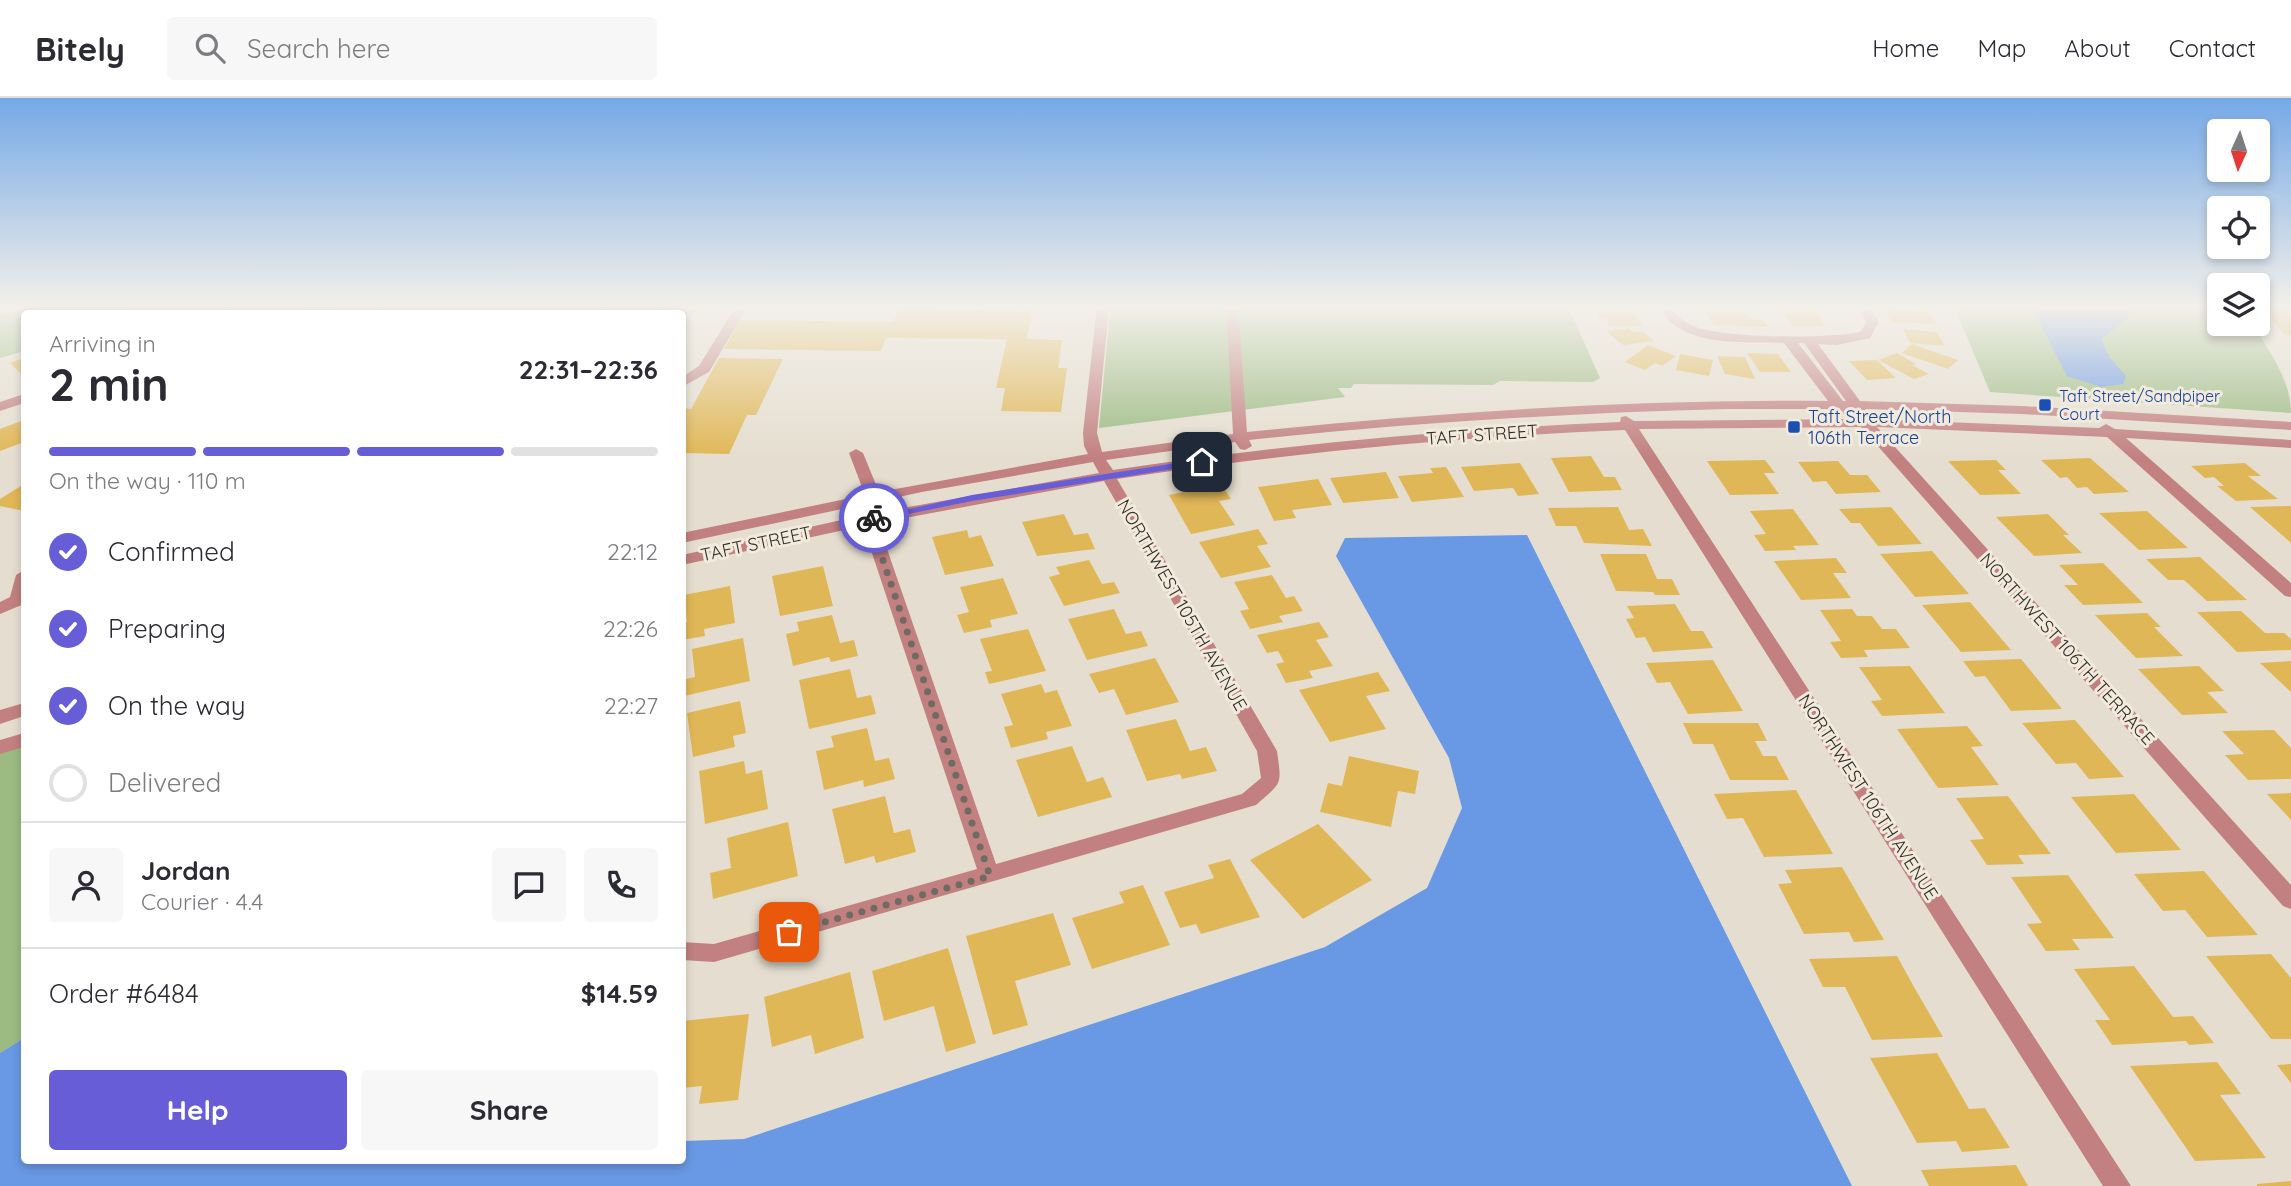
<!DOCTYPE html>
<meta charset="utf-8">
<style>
body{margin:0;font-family:Quicksand,sans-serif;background:#f7f7f7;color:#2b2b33;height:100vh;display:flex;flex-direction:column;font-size:26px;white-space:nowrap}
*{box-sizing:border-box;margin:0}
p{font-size:23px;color:#7c7c81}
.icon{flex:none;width:38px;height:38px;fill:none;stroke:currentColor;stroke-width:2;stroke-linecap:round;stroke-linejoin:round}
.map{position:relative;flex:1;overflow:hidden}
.side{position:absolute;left:21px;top:212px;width:665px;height:854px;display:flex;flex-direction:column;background:#fff;border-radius:7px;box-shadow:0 4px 10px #0003}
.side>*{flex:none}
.needle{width:46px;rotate:183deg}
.tools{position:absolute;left:2207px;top:21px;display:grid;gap:14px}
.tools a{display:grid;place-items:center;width:63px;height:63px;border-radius:7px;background:#fff;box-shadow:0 4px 10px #0003;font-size:35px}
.pin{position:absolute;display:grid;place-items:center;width:60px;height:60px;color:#fff;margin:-30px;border-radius:14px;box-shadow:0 4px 10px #0006}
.courier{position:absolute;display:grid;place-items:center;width:70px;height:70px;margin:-35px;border:5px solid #675ed7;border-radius:50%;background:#fff;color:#222;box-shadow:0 2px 9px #0007}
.summary em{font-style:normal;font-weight:800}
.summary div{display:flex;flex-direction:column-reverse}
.summary{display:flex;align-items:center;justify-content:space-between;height:119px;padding:0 28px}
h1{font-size:46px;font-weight:800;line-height:52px}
.bar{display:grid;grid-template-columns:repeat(4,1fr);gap:10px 7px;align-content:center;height:84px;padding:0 28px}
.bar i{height:9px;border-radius:5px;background:#e1e1e2}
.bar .on{background:#675ed7}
.bar p{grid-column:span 4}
.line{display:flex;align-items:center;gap:18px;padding:0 28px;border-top:2px solid #e1e1e2}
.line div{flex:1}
.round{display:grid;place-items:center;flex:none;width:74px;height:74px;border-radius:7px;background:#f7f7f7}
ol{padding:0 28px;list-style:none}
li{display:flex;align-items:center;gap:21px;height:77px}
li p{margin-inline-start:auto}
li .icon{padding:7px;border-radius:50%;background:#675ed7;color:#fff;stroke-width:4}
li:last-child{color:#7c7c81}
li i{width:38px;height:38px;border:4px solid #e1e1e2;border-radius:50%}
.action{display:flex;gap:14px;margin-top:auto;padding:14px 28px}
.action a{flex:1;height:80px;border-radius:7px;background:#675ed7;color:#fff;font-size:28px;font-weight:800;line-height:80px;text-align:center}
.action a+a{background:#f7f7f7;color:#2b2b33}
header{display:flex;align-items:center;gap:42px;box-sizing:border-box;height:98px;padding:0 35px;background:#fff;border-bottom:2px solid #e1e1e2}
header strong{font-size:33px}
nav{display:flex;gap:38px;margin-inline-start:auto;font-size:24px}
.search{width:490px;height:63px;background:#f7f7f7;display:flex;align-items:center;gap:18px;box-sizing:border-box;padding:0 24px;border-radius:7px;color:#7c7c81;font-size:26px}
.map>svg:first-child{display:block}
.green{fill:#9bbb82}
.water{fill:#6998e4}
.building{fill:#e0b756}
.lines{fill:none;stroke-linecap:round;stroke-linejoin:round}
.minor{fill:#c28081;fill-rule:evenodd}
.route{fill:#675ed7}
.done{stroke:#6f6b63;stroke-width:7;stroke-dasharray:0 12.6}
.transit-dot{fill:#1a4fb4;stroke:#f2ebdd;stroke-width:2.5}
.labels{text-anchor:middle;stroke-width:6;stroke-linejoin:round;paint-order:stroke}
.far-transit-label{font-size:16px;fill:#164399;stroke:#f2ebdd;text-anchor:start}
.transit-label{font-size:18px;fill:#164399;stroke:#f2ebdd;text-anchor:start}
.street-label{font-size:18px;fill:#302d28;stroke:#f2ebdd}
</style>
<header>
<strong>Bitely</strong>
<div class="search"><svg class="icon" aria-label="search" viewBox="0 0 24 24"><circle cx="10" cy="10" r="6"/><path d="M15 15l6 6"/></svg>Search here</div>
<nav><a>Home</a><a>Map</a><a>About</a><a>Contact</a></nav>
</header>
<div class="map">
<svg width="2291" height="1088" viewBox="0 0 2291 1088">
<rect width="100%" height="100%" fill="#e5ded0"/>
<path class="green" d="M34,208H124L131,215H24V253L0,260V216Z
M896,208H1568L1600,280L1593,284L1500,283L1493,287L1354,286L1351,290H1338L1345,299L1099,330L1110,213L895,210Z
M1954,208H2219V226H2253C2269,254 2291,281 2291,315L1990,294Z
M24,647V940L0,955V653Z"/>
<path class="water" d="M2031,208H2135L2125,222L2101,241L2110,260L2126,278L2123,286L2101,289L2067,278Z
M1527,437L1852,1088H0V955L24,940V1062H682L683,1043L744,1041L1325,849L1427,790L1462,710L1449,660L1336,458L1345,440Z"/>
<path class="building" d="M319,208H341L338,215H301L303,210Z
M652,208H699L693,217L647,215Z
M1694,208H1740L1743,212H1697Z
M1775,208H1820L1824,213H1779Z
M2260,208H2291V237L2284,236Z
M898,211L1032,213L1027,241L1062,242L1058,270H1067L1061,314L1001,313L1005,290H996L1007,241L886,240L881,253L724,251L740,222L894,224Z
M1883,211L1927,213L1937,226L1892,224Z
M1596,213L1635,216L1642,228H1609L1606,220H1599Z
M1706,215L1747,216L1751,221L1763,222L1768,229L1714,227Z
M1783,215H1816L1826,228H1793Z
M1629,230L1634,234L1642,233L1654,243L1623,247L1606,233Z
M1903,231L1937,234L1945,248L1910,245Z
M1912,246L1958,262L1948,271L1902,255Z
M1648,247L1676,258L1662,268L1655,265L1645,272L1625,264Z
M1747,255L1778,256L1791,274H1760Z
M1897,255L1916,266L1912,267L1929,276L1914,281L1878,262Z
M1680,256L1713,262L1709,278L1676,272Z
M1717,258L1745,259L1755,281L1725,276Z
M24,260V279L10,265Z
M719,260L783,261L756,317H747L729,356L682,355V310L691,311Z
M1877,262L1896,280L1867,282L1849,263Z
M24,322V344L0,353V331Z
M1591,358L1604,379H1615L1622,392L1569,394L1551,360Z
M2090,360L2129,394L2094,396L2087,389L2077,390L2067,379L2060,380L2041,362Z
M1765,362L1775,375H1764L1779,396L1730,397L1707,363Z
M1996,362L2006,372H1998L2021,396L1980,397L1948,363Z
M1838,363L1850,377H1867L1881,394L1836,396L1826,383L1813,384L1798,364Z
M1520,365L1539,396L1518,398L1513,390L1474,393L1461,369Z
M2245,365L2261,378H2248L2278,401L2236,403L2217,388H2224L2214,379L2205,380L2191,368Z
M1446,369L1464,399L1412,404L1398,378L1433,375L1430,370Z
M1386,374L1399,400L1343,405L1330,380Z
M1318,381L1332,407L1292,412L1296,420L1274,423L1258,389Z
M24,386V413L0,408V401Z
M1221,386L1231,401L1219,403L1235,427L1191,436L1169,397Z
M2291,408V445L2250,409Z
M1618,409L1629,432L1643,431L1652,448L1584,445L1576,428H1556L1548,410Z
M1891,409L1922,446L1878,448L1860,425H1851L1839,411Z
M1793,411L1819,447L1793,448L1796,452L1765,453L1754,437L1766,436L1750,413Z
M2147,413L2188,450L2139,452L2099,415Z
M1064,416L1074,437L1088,435L1095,451L1037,458L1022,424Z
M2048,416L2069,437H2063L2082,455L2034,458L1996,419Z
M1258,431L1268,446L1257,448L1271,469L1221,480L1199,444Z
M967,432L969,440L981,437L994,468L945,477L932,439Z
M1932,453L1969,496L1915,499L1880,456Z
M1600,456H1646L1657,481H1672L1680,497H1655L1653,494L1616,493Z
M2200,459L2247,502L2207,503L2184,482H2168L2146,461Z
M1836,460L1847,475H1833L1851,500L1801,502L1774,463Z
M1089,462L1102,486L1114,484L1120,495L1064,508L1049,479L1060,476L1056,469Z
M2103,465L2143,505L2083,507L2064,487H2078L2059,467Z
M823,468L833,508L780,518L772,478Z
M1272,477L1286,500L1294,498L1303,513L1279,518L1283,524L1250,531L1240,513L1249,511L1234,484Z
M1003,480L1018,516L990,522L992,529L964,535L957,517L969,514L960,489Z
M730,488L735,525L704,531L705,538L682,542V525L687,524L684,497Z
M1970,504L2011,552L1961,554L1922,507Z
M1675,506L1691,533H1703L1713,550L1653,554L1645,539L1636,540L1626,521L1634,520L1627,508Z
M1114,511L1126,536L1141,533L1148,548L1087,562L1068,521Z
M1852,511L1857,518H1872L1882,531H1896L1910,550L1864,552L1868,559L1841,560L1830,544L1841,543L1820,512Z
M2241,513L2265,535H2284L2291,541V552L2237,554L2197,514Z
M2147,515L2161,529H2154L2183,558L2136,560L2095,517Z
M832,517L840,545L854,542L858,558L831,564L829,559L793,568L786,536L799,533L797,524Z
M1319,524L1329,539L1316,542L1333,568L1309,573L1313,580L1286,585L1276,566L1284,564L1278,553L1267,555L1257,537Z
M1028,531L1046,573L989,586L985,574L992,573L980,541Z
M743,540L750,583L684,598L682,582L695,579L692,551Z
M1155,560L1179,604L1126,617L1114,591L1099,595L1089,576Z
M2021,561L2062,611L2011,613L1985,578L1975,579L1963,563Z
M1713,562L1743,613L1688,616L1670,584L1657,585L1646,565Z
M2291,563V594L2260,565Z
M1910,568L1945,615L1882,618L1871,603L1882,602L1859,569Z
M2199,568L2224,593L2207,594L2228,615L2182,617L2138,571Z
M850,571L857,600L871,597L876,616L809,631L799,582Z
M1378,574L1390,593L1366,598L1386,631L1330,644L1299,592Z
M1041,586L1045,595L1057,592L1072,628L1046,634L1048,641L1011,650L1004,629L1013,627L1001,596Z
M740,603L746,635L733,638L735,649L693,659L687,615Z
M1176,621L1190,653L1206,649L1217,673L1182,681L1180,676L1147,683L1126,632Z
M2075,622L2124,679L2089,681L2076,665L2056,666L2022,625Z
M1683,625H1758L1767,643H1755L1763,658H1776L1789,682H1730L1713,646H1693Z
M1967,628L1983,648L1971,649L1999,687L1938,690L1897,631Z
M867,630L875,663L889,660L895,681L864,689L863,682L824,692L816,653L834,649L831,638Z
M2274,632L2291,650V681L2248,682L2225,657L2244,656L2222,633Z
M1072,648L1087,684L1103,679L1112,699L1038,719L1016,662Z
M1349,658L1419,673L1415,696L1398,693L1391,729L1320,714L1328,685L1342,688Z
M744,663L746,676L762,672L768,711L705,726L699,673Z
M1796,692L1833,756L1764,759L1743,720L1727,721L1714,696Z
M2291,695V722L2267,696Z
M2134,696L2181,752L2116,755L2071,699Z
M885,698L894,735L910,731L916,754L876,765L874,758L845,766L832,711Z
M2008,698L2051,756L2018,757L2024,766L1987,767L1970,742L1984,741L1956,700Z
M788,724L798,778L713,801L710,775L731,770L727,740Z
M1318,726L1372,782L1303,821L1250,762Z
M1230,761L1260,819L1201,836L1196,826L1180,830L1164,794L1214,780L1208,767Z
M1842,769L1884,842L1854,844L1849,834L1804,836L1778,786L1792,785L1785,772Z
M2204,773L2258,837L2207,839L2185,812L2163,813L2134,776Z
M2068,777L2114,840L2072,841L2080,852L2046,853L2027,826L2042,825L2011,779Z
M1143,787L1170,847L1092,871L1072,820L1124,805L1119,794Z
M1053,815L1071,867L1015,883L1028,927L993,937L966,838Z
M948,850L976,945L946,954L934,908L884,923L872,873Z
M2271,856L2291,880V941H2271L2206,858Z
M1897,858L1914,889L1943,939L1872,942L1845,889H1823L1809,861Z
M2134,868L2173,919L2193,918L2214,945L2189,947L2186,943L2112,947L2095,922H2110L2074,871Z
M850,874L864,940L815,956L811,937L772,949L764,899Z
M749,916L738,1002L699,1006L702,988L682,990V923Z
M1937,955L1969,1011L1985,1010L2010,1050L1962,1054L1956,1043L1917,1045L1870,960Z
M2217,964L2241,996L2220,997L2266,1060L2195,1063L2130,968Z
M2291,966V985L2277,967Z
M2016,1067L2028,1088H1929L1921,1072Z
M2291,1083V1088H2257V1086Z"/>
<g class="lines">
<path class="minor" d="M158,208H171L177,215H164Z
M229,208H247L230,215H212Z
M375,208H387L386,215H374Z
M601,208H613L608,215H596Z
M736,208H748L709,274L682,289V279L699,268Z
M1097,208H1109L1097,335L1102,354L1233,336L1226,208H1238L1247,334C1440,314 1634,301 1828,303L1784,245C1743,243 1681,251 1658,208H1670C1677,219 1687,226 1699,230C1730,240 1828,241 1860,234L1867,224L1856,208H1868L1879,224L1870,240L1837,247L1818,246L1860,303L2022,308L2291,324V332L2022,316L1866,311L1861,316L1868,321L2099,330L2106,326L2115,331L2291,342V350L2126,340L2291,485V499L2285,498L2107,339L1877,329L2291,787V811L2283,808L1861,329L1639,331L2131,1088H2103L1625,332C1455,339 1286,355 1117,381L1277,653C1282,688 1282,684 1256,707L714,864L682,862V844L714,846L977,771L863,428L682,467V457L869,416L1099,375L1093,364L922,394L682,445V435L865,397L849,355L856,351L863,355L879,394L1088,356L1084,348L1083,335ZM1798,245H1804L1846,303H1843ZM1726,311H1836L1850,321L1634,323L1626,318L1621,319L1620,324C1450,331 1281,347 1113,372L1106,362L1235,344L1240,351L1245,352L1252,348L1249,342C1408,325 1567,315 1726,311ZM1104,383L1257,653L1261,680L1242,696L996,766L878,425Z
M24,296V305L0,313V304Z
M24,472V506L0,516V504L10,499L16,477Z
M24,605V618L0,626V612Z
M24,635V649L0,656V642Z"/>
</g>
<linearGradient id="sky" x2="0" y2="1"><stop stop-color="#75a9e6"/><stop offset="0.58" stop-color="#f3f0ea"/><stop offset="1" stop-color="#f3f0ea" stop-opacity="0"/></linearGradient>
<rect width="2291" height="360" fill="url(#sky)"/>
<path class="route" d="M1202,361L1205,362V366L972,403L874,423L869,420L972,397Z"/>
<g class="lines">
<path class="done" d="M789,834L990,778L869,421L874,420"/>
</g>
<g class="transit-dot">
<rect x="2038" y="300" width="14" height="14" rx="3.5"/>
<rect x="1787" y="322" width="14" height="14" rx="3.5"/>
</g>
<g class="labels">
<g class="far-transit-label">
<text x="2059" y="304">Taft Street/Sandpiper<tspan x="2059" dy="18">Court</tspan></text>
</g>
<g class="transit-label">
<text x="1808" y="325">Taft Street/North<tspan x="1808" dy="21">106th Terrace</tspan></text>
</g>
<g class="street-label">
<text transform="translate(1482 337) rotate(-4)" y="6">TAFT STREET</text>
<text transform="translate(756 446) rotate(-12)" y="6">TAFT STREET</text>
<text transform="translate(1182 507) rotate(60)" y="6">NORTHWEST 105TH AVENUE</text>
<text transform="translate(2067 551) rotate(48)" y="6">NORTHWEST 106TH TERRACE</text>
<text transform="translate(1868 699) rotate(57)" y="6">NORTHWEST 106TH AVENUE</text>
</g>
</g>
</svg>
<div class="tools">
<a><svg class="needle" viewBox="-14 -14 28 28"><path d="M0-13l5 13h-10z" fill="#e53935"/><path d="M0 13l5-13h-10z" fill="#7c7c81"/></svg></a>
<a><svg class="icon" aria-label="locate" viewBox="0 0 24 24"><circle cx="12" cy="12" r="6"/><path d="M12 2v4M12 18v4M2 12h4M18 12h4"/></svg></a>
<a><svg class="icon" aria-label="layers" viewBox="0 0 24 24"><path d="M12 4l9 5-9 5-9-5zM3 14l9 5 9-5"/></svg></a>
</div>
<div class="pin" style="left:789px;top:834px;background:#ea580c"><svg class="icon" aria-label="bag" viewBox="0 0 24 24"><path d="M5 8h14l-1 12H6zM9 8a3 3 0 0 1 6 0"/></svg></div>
<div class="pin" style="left:1202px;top:364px;background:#1f2937"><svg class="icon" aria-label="home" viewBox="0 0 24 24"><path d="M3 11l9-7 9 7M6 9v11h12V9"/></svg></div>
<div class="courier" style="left:874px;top:420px"><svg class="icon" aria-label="bike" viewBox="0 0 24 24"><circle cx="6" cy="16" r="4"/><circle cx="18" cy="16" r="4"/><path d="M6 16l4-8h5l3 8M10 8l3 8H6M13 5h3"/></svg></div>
<section class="side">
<div class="summary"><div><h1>2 min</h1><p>Arriving in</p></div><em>22:31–22:36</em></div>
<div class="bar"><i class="on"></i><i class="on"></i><i class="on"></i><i></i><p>On the way · 110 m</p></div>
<ol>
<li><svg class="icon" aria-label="check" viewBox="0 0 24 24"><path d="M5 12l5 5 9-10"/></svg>Confirmed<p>22:12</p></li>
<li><svg class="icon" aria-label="check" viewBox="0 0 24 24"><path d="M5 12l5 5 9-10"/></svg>Preparing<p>22:26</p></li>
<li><svg class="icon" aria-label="check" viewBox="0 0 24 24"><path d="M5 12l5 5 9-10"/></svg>On the way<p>22:27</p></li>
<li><i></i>Delivered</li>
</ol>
<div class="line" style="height:126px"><a class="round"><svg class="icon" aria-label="person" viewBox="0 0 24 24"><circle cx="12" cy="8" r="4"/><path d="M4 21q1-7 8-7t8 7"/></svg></a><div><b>Jordan</b><p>Courier · 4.4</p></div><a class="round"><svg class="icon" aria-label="chat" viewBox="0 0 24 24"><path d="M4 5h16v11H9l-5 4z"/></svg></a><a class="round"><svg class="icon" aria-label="phone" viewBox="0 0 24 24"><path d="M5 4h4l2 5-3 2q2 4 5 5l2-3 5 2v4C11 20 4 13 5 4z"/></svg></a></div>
<div class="line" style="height:91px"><div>Order #6484</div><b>$14.59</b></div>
<div class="action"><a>Help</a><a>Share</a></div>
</section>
</div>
